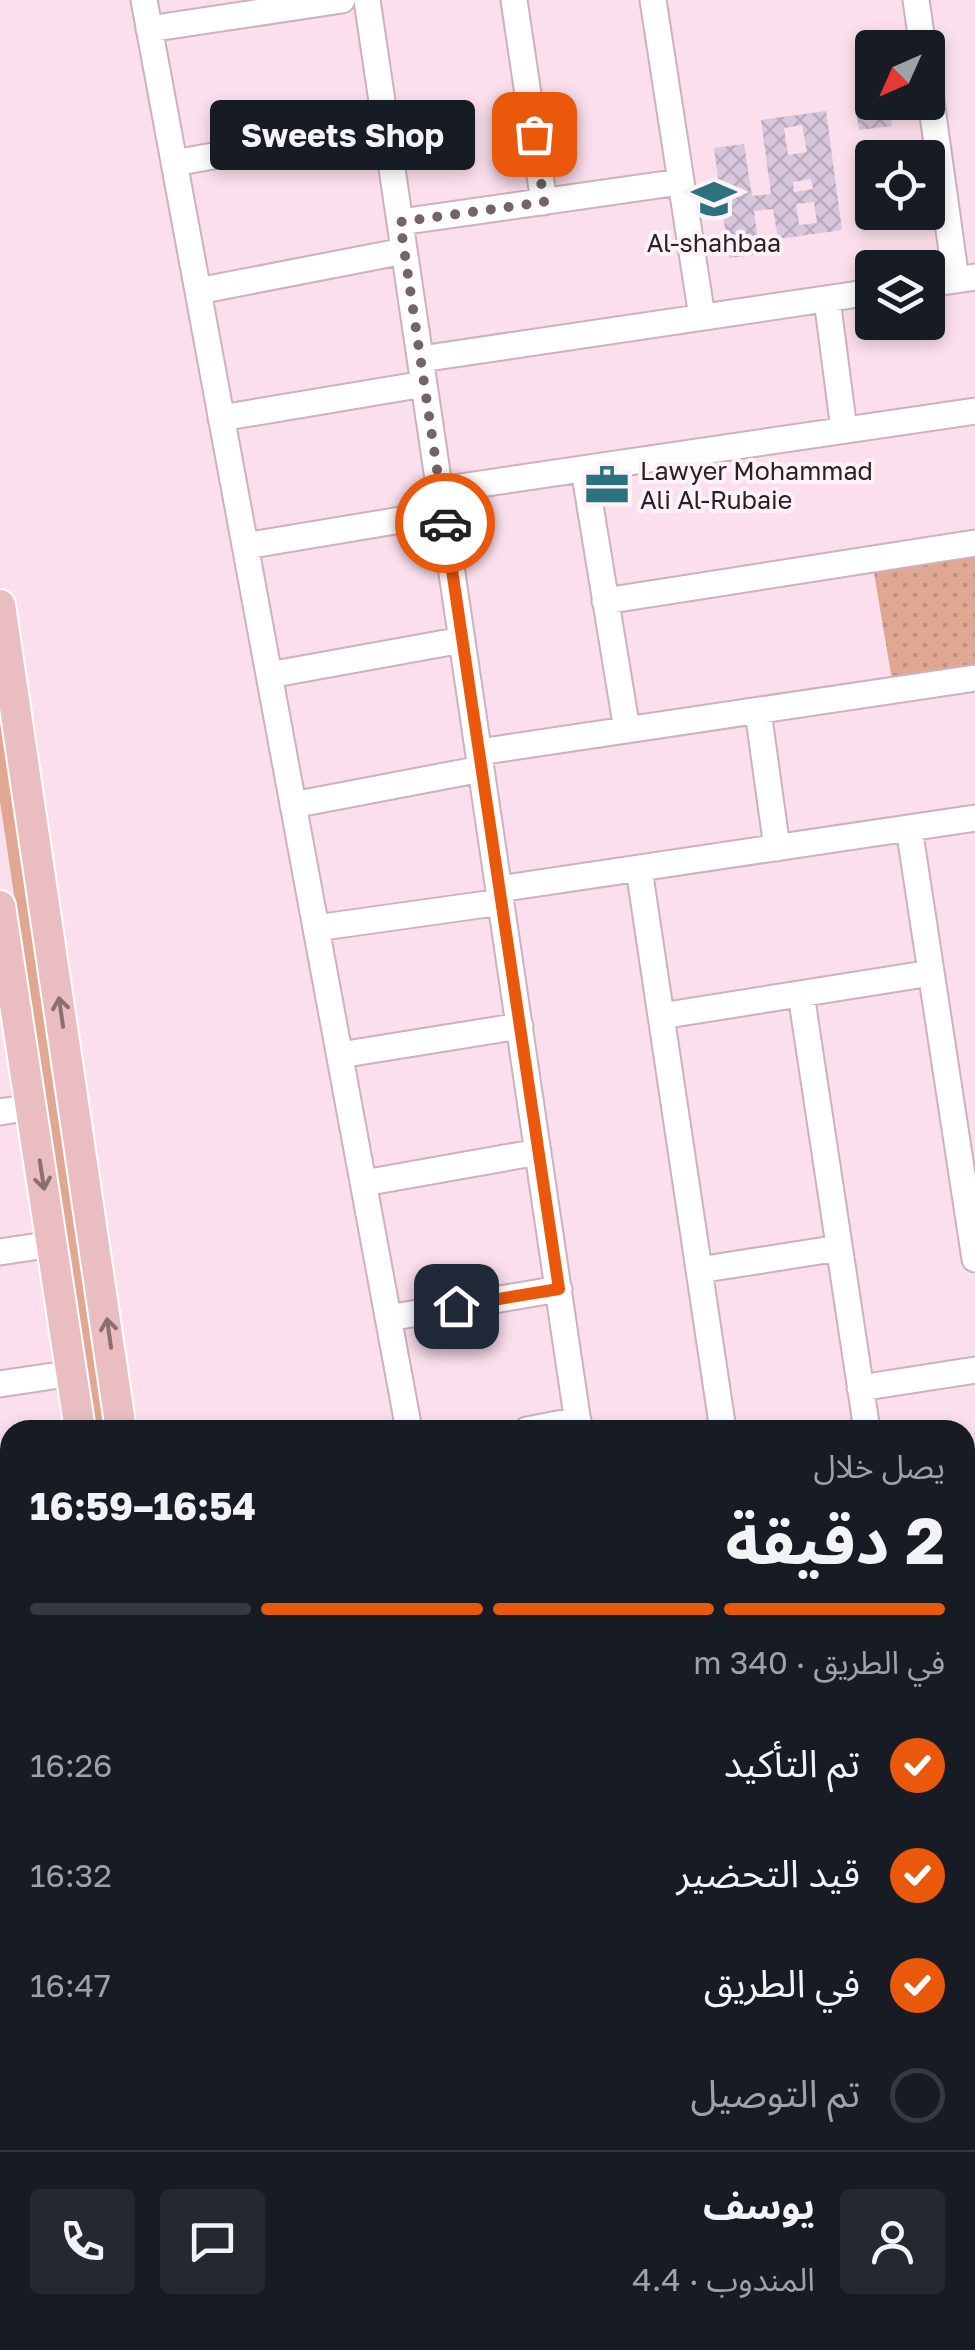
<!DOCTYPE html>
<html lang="ar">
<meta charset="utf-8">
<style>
body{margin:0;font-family:"Golos Text","Noto Sans Arabic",sans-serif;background:#242831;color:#f1f3f6;direction:rtl;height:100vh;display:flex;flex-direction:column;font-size:38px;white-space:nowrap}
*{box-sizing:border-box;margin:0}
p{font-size:32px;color:#9ea1a6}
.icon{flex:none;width:55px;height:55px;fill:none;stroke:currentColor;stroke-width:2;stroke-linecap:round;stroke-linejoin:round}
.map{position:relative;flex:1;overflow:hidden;direction:ltr}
.sheet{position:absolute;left:0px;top:1420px;width:975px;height:930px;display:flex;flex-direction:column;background:#171b24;border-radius:30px 30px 0 0;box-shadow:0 5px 15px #0003;direction:rtl}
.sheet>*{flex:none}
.needle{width:65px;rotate:225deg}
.controls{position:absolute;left:855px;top:30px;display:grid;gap:20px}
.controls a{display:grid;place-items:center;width:90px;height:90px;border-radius:10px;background:#171b24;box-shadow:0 5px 15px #0003;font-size:50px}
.pin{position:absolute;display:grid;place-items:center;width:85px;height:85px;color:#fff;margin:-42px;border-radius:20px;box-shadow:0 5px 15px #0006}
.courier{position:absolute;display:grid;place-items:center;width:100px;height:100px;margin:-50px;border:8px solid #ea580c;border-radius:50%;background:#fff;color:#222;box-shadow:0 2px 12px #0007}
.bubble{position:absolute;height:70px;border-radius:10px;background:#171b24;box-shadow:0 5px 15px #0003;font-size:32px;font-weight:700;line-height:70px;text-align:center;direction:rtl}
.headline em{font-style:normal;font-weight:700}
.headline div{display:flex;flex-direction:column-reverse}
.headline{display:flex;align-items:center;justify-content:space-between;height:170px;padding:0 30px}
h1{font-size:65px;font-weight:700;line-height:75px}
.bar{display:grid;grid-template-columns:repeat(4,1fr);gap:15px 10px;align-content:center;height:120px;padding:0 30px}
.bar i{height:12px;border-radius:8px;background:#363941}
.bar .current{background:#ea580c}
.bar p{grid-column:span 4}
.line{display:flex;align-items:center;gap:25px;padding:0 30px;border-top:2px solid #363941}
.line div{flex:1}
.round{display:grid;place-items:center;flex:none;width:105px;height:105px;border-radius:10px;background:#242831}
ol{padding:0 30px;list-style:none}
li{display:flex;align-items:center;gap:30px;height:110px}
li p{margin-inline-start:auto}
li .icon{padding:10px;border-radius:50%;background:#ea580c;color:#fff;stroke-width:4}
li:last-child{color:#9ea1a6}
li i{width:55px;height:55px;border:5px solid #363941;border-radius:50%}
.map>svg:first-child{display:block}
.grass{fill:#e0a893}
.park{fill:url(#park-dots)}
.building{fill:url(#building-cross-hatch);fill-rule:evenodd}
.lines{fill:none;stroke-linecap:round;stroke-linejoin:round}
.minor-casing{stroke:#ccb1be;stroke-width:29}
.major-casing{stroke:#fff;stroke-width:34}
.minor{stroke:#fff;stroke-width:25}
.major{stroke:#eabec1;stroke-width:30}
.oneway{stroke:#8a6f73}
.done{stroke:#73636b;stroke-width:10;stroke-dasharray:0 18}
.route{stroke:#ea580c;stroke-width:12}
.labels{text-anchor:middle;stroke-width:8;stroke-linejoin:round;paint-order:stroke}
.poi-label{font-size:25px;fill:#2a2025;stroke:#fdf2f7}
</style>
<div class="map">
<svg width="975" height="2350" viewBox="0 0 975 2350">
<defs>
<pattern id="park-dots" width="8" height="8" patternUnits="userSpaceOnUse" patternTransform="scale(2.5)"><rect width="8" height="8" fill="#e0a893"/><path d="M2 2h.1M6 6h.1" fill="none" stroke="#c0907f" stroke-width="1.8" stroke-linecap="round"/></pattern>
<pattern id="building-cross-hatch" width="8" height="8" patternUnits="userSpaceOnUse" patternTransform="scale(2.5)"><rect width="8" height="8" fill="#d8c6dc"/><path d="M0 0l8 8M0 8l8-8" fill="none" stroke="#baaabd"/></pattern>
</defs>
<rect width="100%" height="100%" fill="#fbdfed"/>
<path class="grass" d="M0,718L107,1430H94L0,801Z"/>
<path class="park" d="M975,551V667L892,680L873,567Z"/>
<path class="building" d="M889,105L892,126L859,130L856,110Z
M826,111L842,230L778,239L773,209L754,211L760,254L729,258L723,215L709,218L707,202L721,200L714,148L744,144L752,196L771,194L761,120ZM802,125L807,152L788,155L784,128ZM811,179L813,189L794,192L793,182ZM814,202L817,223L799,225L796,204Z"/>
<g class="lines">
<g class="minor-casing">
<path id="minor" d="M144,0L409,1430
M367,0L579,1430
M514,0L544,202
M653,0L702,317
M916,0L923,48
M149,29L342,0
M928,79L956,280
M174,163L386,125
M400,222L680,182
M928,284L975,277
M198,291L404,251
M827,299L844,430
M421,359L872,292
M221,418L424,384
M584,469L627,730
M440,490L975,411
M245,546L443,513
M605,601L975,543
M269,675L462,640
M758,711L777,848
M479,752L975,678
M293,805L481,769
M909,828L975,1259
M639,869L723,1430
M499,889L975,818
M316,928L501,902
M801,994L867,1430
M661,1016L931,973
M340,1055L520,1026
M0,1112L32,1107
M364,1183L538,1152
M0,1252L53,1244
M699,1270L839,1248
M388,1318L559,1289
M0,1384L73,1373
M860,1388L975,1370
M527,1430L578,1420
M0,1532L10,1531
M0,1569L10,1567
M0,1723L10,1721
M965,1946L975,1944
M0,1972L10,1971
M0,2050L10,2104
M965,2089L975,2087
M965,2220L975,2218
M0,2251L10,2249
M733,2340L734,2350
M862,2340L863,2350"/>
</g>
<g class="major-casing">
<path id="major" d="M0,605L121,1430
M0,906L80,1430
M965,1778L975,1776
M196,2340L198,2350
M239,2340L241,2350"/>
</g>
<use href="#minor" class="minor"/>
<use href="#major" class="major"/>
</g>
<defs><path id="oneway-shaft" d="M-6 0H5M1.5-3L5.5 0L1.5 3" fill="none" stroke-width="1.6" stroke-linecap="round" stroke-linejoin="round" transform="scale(2.5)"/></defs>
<g class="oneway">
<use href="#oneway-shaft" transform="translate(61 1012) rotate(-98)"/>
<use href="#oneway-shaft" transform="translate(42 1175) rotate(81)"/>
<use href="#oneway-shaft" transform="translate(109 1333) rotate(-98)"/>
</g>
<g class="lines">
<path class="done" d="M445,523L400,222L544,202L534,134"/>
<path class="route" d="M445,523L559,1289L456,1306"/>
</g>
<defs>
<g id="school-bare" transform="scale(3.45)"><path d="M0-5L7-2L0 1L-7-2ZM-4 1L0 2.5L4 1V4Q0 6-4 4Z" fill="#2b727e" stroke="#fdf2f7" stroke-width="2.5" paint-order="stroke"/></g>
<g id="office-bare" transform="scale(3.45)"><path d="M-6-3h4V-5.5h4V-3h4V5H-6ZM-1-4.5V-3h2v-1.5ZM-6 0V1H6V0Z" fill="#2b727e" stroke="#fdf2f7" stroke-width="2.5" paint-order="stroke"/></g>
</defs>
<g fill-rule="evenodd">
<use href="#school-bare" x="714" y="199"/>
<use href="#office-bare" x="607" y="485"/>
</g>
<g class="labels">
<g class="poi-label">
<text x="714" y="252">Al-shahbaa</text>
<text x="640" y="480" text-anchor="start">Lawyer Mohammad<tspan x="640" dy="29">Ali Al-Rubaie</tspan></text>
</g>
</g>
</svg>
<div class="controls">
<a><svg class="needle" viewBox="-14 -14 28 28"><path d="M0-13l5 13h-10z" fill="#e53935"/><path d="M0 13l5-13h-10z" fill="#9ea1a6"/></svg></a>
<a><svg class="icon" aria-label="locate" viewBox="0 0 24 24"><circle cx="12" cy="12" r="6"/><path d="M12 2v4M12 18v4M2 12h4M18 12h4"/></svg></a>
<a><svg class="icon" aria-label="layers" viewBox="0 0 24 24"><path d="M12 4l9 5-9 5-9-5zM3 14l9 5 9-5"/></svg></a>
</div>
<div class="pin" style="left:534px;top:134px;background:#ea580c"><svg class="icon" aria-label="bag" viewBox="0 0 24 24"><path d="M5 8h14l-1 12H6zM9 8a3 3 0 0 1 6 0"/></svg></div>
<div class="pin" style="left:456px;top:1306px;background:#1f2937"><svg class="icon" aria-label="home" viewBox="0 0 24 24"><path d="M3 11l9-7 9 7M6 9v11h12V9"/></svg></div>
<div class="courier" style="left:445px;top:523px"><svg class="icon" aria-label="car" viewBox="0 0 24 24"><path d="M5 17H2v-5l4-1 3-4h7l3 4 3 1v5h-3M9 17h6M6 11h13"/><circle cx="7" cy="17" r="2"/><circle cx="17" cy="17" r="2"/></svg></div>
<div class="bubble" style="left:210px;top:100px;width:265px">Sweets Shop</div>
<section class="sheet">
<div class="headline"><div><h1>2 دقيقة</h1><p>يصل خلال</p></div><em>16:54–16:59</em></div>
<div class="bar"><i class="current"></i><i class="current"></i><i class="current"></i><i></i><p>في الطريق · 340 m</p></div>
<ol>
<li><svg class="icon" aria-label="check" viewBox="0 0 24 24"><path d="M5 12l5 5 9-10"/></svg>تم التأكيد<p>16:26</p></li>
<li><svg class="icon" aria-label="check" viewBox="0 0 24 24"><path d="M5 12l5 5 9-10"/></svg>قيد التحضير<p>16:32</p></li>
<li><svg class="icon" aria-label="check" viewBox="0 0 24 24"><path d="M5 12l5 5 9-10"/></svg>في الطريق<p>16:47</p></li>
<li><i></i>تم التوصيل</li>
</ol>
<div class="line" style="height:180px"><a class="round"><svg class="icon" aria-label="person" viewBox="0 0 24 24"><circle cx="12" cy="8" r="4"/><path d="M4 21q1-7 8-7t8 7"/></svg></a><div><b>يوسف</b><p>المندوب · 4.4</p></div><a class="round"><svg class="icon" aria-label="chat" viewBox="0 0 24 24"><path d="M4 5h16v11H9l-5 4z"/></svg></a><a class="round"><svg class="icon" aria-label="phone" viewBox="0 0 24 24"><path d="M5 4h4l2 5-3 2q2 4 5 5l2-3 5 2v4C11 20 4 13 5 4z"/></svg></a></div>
</section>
</div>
